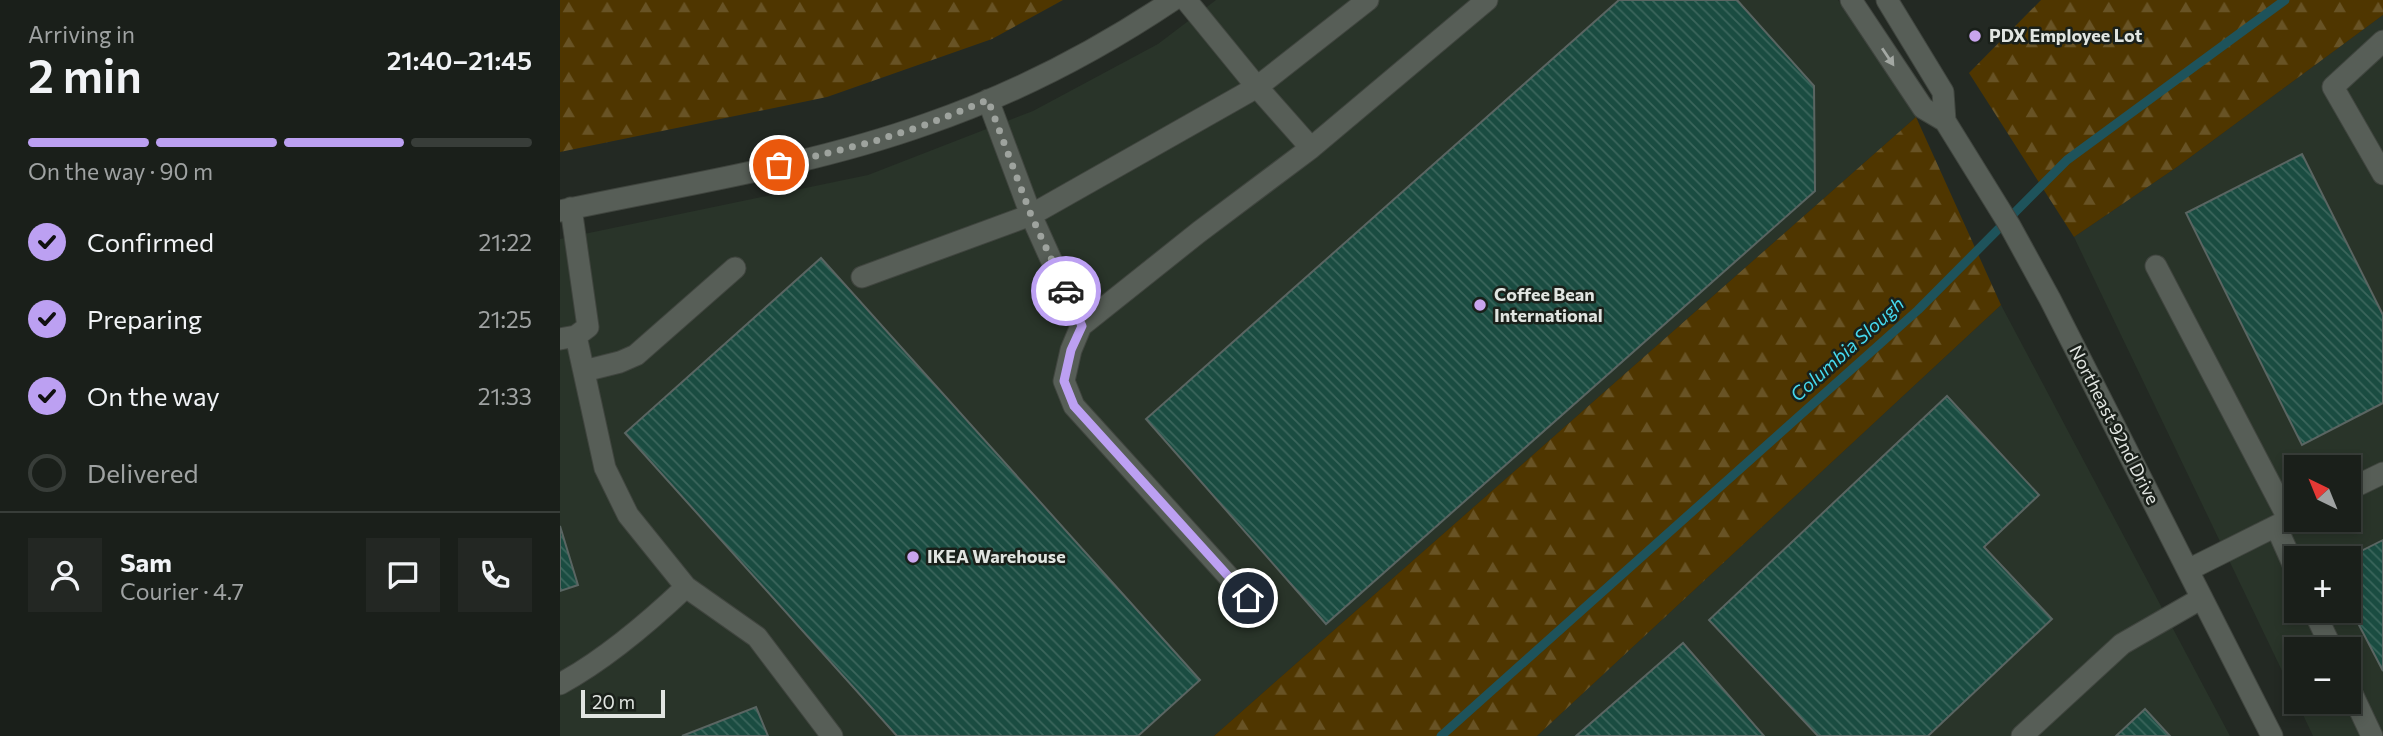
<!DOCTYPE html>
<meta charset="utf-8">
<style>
body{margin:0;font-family:Commissioner,sans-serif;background:#232723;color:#f1f3f6;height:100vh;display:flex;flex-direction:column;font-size:26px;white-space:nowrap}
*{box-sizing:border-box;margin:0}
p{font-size:23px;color:#9fa2a2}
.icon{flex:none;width:38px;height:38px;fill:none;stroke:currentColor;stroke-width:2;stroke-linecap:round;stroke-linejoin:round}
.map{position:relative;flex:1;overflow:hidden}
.side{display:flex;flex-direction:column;background:#1a1f1a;width:560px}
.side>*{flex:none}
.needle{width:46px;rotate:317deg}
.buttons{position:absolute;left:1724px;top:455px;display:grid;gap:14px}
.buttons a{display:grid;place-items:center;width:77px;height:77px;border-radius:0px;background:#1a1f1a;box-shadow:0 4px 10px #0003,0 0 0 2px #383d39;font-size:35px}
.scale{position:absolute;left:21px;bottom:18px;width:84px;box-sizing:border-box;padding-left:7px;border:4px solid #e1e5e1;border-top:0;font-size:19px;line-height:24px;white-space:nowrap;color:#e1e5e1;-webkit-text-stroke:5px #1a201a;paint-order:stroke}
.pin{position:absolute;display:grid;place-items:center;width:60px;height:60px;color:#fff;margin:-30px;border:4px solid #fff;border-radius:50%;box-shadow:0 2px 7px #0007}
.courier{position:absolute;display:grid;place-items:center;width:70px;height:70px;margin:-35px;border:5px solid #bca0f2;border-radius:50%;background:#fff;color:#222;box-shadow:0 2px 9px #0007}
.overview em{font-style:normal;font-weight:600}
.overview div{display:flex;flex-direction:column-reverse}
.overview{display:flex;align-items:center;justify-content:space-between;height:119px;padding:0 28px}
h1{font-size:46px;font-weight:600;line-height:52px}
.bar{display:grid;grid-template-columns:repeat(4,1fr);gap:10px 7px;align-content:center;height:84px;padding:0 28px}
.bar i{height:9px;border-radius:5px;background:#383d39}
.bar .selected{background:#bca0f2}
.bar p{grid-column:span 4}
.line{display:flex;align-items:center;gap:18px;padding:0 28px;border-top:2px solid #383d39}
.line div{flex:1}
.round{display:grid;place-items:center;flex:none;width:74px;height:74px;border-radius:0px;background:#232723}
ol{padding:0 28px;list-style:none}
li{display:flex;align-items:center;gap:21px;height:77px}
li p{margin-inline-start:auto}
li .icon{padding:7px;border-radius:50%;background:#bca0f2;color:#111;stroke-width:4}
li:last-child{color:#9fa2a2}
li i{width:38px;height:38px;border:4px solid #383d39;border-radius:50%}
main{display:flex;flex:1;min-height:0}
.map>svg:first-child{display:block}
.built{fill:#293429;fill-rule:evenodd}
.forest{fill:url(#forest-firs)}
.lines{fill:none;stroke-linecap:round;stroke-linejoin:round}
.stream{stroke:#1e535b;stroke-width:9}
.building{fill:url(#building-back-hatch);stroke:#5a6562;stroke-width:2}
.minor-casing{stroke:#40453f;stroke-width:23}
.minor{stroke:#575e57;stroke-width:21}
.oneway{fill:#a3a8a3}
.done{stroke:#9ea39e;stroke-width:7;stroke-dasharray:0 12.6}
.route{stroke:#bca0f2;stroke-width:9}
.poi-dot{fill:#c9a5ee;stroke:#1a201a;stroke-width:2.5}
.labels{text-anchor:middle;stroke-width:5;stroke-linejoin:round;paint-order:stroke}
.poi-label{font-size:18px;font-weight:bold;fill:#e1e5e1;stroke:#1a201a;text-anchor:start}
.street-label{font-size:18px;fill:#e1e5e1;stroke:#1a201a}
.water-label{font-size:19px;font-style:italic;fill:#45d8ee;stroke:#1a201a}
</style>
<main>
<section class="side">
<div class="overview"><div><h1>2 min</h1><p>Arriving in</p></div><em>21:40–21:45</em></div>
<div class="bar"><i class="selected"></i><i class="selected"></i><i class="selected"></i><i></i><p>On the way · 90 m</p></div>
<ol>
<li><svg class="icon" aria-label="check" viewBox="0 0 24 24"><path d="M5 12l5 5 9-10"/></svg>Confirmed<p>21:22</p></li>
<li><svg class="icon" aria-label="check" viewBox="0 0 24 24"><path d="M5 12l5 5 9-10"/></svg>Preparing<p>21:25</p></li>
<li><svg class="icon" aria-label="check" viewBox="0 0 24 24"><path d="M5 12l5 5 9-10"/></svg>On the way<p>21:33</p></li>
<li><i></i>Delivered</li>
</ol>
<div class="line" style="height:126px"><a class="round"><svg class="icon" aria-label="person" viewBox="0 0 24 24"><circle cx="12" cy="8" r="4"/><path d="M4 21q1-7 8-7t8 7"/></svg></a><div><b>Sam</b><p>Courier · 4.7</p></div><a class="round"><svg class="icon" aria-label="chat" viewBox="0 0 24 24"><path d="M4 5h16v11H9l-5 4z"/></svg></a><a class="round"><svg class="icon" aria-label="phone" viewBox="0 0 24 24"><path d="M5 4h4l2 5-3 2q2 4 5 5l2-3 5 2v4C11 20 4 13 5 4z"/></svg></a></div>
</section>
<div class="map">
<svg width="1823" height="736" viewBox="0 0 1823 736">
<defs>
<pattern id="forest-firs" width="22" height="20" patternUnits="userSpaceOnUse" patternTransform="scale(1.75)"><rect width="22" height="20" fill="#4f3600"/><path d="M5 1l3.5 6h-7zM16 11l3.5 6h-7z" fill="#685325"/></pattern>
<pattern id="building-back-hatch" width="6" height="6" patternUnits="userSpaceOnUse" patternTransform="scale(1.75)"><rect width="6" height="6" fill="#1a4c41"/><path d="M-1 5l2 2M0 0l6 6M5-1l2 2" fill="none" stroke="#3b665c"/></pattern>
</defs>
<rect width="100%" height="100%" fill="#232923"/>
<path class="built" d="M656,0H1278L1356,117L654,736H0V239L308,175L473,111L598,44Z
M1823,15V736H1753L1737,702H1788V649H1736V700L1514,237L1617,167ZM1736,467H1788V520H1736ZM1736,558H1788V611H1736Z
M1441,305L1670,736H977Z"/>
<path class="forest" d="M0,0H503L432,39L267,97L0,152Z
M1481,0H1823V15L1617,167L1514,237L1409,73Z
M1356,117L1441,305L977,736H654Z"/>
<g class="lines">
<path class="stream" d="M881,736L1358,310L1507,160L1725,0"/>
</g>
<path class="building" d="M1059,0H1177L1254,86L1255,191L766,624L586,419Z
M1742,154L1823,315V403L1742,445L1626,213Z
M261,258L640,680L578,736H337L65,433Z
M1387,396L1479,495L1424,547L1492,619L1368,736H1258L1149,620Z
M0,526L18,585L0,591Z
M1823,540V671L1788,604L1787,558Z
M1123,643L1204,736H1016Z
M196,707L208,736H122Z
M1585,709L1610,736H1556Z"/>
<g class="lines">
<g class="minor-casing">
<path id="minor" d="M808,0L697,87L751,148L927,0
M1291,0L1363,108L1385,121L1450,226L1490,299L1712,736
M1327,0L1383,92L1385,121
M1823,41L1773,87L1823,174
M428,100L471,215L697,87L626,0
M0,211C122,185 249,166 367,124C454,94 537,51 613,0
M1596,266L1729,520
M302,277L471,215L521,326L639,232L751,148
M521,326L511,350L504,381L514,406L688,598
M0,339L16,336L28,327L11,208
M24,371L60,362L76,355L175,268
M1788,490L1823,473
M1716,526L1736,571
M1628,570L1736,516
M126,587L197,637L272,736
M1754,611L1772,649
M0,684C46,659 88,623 126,587L68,515L45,468L16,336
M1788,685L1812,736
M1462,736L1562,644L1642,598"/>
</g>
<use href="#minor" class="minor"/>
</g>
<defs><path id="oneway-solid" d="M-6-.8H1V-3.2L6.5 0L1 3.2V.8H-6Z" transform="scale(1.75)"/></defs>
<use class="oneway" href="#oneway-solid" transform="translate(1328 57) rotate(56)"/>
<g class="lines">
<path class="done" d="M219,165L312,142L368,124L428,100L471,215L506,291"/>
<path class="route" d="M506,291L522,326L511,350L504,381L514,406L688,598"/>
</g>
<g class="poi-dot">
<circle cx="1415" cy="36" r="7"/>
<circle cx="920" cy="305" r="7"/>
<circle cx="353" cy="557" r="7"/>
</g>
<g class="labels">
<g class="poi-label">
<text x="1429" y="42">PDX Employee Lot</text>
<text x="934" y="301">Coffee Bean<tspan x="934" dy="21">International</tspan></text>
<text x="367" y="563">IKEA Warehouse</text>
</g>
<g class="street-label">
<text transform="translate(1554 425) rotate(63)" y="6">Northeast 92nd Drive</text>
</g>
<g class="water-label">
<text transform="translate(1287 349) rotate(-42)" y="7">Columbia Slough</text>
</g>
</g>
</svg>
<div class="buttons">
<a><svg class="needle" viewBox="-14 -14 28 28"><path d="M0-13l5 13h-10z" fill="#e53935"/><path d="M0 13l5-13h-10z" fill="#9fa2a2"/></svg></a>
<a>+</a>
<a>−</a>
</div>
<div class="scale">20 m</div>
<div class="pin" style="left:219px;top:165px;background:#ea580c"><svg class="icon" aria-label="bag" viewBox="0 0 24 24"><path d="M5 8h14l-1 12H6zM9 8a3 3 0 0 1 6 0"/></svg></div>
<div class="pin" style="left:688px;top:598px;background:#1f2937"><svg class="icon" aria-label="home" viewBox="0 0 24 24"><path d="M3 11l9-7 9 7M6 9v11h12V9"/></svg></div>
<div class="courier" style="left:506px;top:291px"><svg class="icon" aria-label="car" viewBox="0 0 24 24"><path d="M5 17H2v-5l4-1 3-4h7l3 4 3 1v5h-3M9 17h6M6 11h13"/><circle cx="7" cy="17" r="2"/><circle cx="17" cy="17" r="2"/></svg></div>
</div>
</main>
